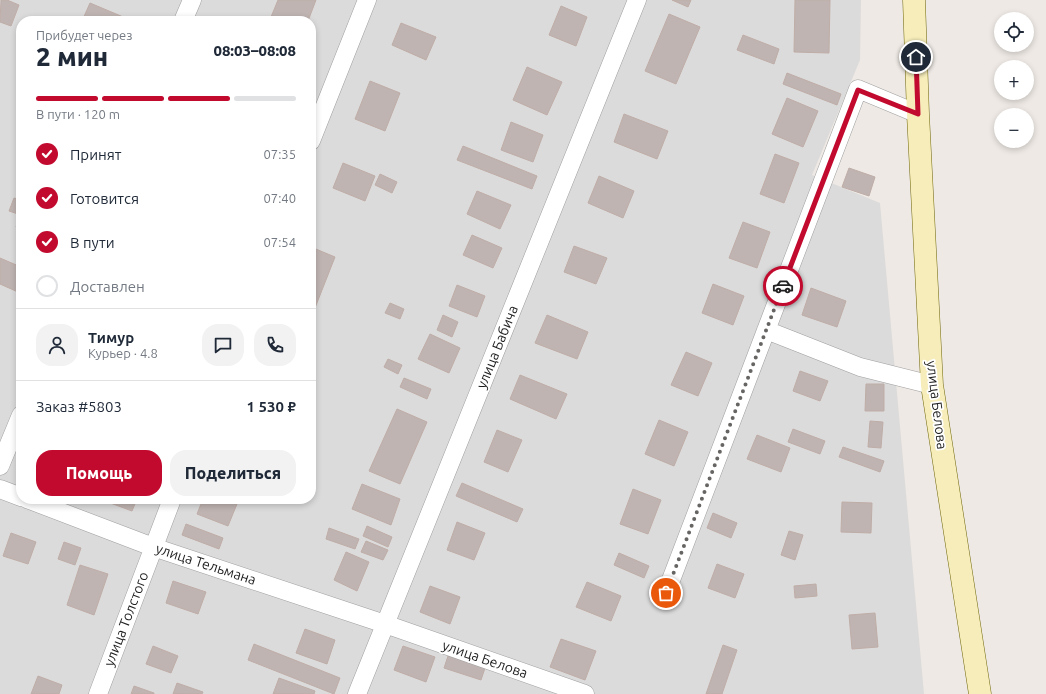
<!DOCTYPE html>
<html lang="ru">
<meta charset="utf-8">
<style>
body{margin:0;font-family:Ubuntu,sans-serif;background:#f2f2f3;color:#1f2937;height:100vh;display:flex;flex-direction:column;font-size:15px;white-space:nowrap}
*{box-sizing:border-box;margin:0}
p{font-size:13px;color:#747a83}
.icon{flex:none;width:22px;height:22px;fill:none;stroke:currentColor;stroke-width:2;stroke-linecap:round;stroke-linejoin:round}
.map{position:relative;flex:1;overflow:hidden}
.details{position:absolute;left:16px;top:16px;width:300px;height:488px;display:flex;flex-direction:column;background:#fff;border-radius:16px;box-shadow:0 2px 6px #0003}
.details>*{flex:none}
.fabs{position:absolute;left:994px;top:12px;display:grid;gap:8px}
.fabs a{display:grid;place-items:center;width:40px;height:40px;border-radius:50%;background:#fff;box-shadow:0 2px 6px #0003;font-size:20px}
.pin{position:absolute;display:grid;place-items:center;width:34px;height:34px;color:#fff;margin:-17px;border:2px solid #fff;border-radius:50%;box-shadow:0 1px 4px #0007}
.courier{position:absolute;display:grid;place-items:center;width:40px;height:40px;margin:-20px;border:3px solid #c20a2f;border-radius:50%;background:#fff;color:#222;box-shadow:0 1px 5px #0007}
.head em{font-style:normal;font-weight:800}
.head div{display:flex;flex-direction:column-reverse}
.head{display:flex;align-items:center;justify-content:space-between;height:68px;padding:0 20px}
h1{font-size:26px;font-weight:800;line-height:30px}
.bar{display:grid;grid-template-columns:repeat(4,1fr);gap:6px 4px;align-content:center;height:48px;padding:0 20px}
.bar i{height:5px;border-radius:3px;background:#e0e1e3}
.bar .on{background:#c20a2f}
.bar p{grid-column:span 4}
.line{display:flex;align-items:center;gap:10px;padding:0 20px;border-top:1px solid #e0e1e3}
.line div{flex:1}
.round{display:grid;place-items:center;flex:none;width:42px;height:42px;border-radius:16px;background:#f2f2f3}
ol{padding:0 20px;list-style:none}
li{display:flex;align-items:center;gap:12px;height:44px}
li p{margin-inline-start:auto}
li .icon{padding:4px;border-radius:50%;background:#c20a2f;color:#fff;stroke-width:4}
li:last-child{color:#747a83}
li i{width:22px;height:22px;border:2px solid #e0e1e3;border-radius:50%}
.button{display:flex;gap:8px;margin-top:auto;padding:8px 20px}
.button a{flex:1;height:46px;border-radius:16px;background:#c20a2f;color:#fff;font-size:16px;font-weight:800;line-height:46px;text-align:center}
.button a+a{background:#f2f2f3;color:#1f2937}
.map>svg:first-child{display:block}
.residential{fill:#dcdbdb;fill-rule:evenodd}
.building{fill:#bfb4b1;stroke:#bfada7}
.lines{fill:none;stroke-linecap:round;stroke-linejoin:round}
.street-casing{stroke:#9f9f9f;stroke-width:19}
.secondary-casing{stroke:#6f660a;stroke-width:23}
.street{stroke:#fff;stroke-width:18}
.secondary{stroke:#f6edba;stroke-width:22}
.done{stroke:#676563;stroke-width:4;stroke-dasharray:0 7.2}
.route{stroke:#c20a2f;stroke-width:5}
.labels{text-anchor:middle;stroke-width:3.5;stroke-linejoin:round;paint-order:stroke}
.street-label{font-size:14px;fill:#1e1e1e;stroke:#fff}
</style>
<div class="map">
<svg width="1046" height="694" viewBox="0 0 1046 694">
<rect width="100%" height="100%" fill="#eee9e4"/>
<path class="residential" d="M0,0H861L860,60L812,175L880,203L924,694H0ZM21,21H311V499H21Z"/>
<path class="building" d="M1,0H7L19,5L11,26L0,22Z
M278,0H316L308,21H283L271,17Z
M672,0H691L688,7Z
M795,0H830L829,53L794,52Z
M90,3L128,19V21H82Z
M561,6L587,17L576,46L549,35Z
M669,14L700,27L676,84L645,71Z
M401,23L436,37L426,60L392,45Z
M743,35L779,49L774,64L737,50Z
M527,67L562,82L547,115L513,100Z
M787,73L841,94L837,105L783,84Z
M370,81L400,93L385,131L355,119Z
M787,98L818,111L803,147L772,134Z
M624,114L668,131L657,159L614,142Z
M511,122L543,135L533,162L501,150Z
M463,146L537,176L532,189L457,160Z
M775,154L799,163L784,203L760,194Z
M343,163L375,176L365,201L333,188Z
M849,168L875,177L869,196L842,187Z
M380,174L397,182L392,193L375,185Z
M599,176L634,191L623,218L588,203Z
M477,191L511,205L500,229L467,214Z
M14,198L21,200V229L16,227L21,215L9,211Z
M743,222L770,232L757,268L729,258Z
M472,235L502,248L493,268L463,255Z
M574,246L607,258L596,284L564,272Z
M311,247L335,257L311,318Z
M0,258L21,267V286L18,292L0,284Z
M713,284L744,296L733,325L702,313Z
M457,285L485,296L477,317L449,306Z
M811,288L846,301L837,327L802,315Z
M390,303L404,309L400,319L385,313Z
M443,315L458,322L452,337L437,330Z
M547,315L588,332L577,359L535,343Z
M430,334L460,348L449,373L418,359Z
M686,352L712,363L698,396L671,385Z
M388,359L402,365L398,374L384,367Z
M800,371L828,381L820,401L793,391Z
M520,375L567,394L556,419L510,399Z
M404,378L431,389L427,399L400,387Z
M866,384H884V411H865Z
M397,409L427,422L400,484L369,471Z
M659,420L688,432L674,466L645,454Z
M870,421L883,422L881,448L868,447Z
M793,429L825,441L820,454L788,442Z
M497,430L522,440L508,472L484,462Z
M757,435L790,448L781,472L747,459Z
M843,447L884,461L880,472L839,457Z
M462,483L523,509L517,522L456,496Z
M362,484L400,499L391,525L352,509Z
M633,489L661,500L648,534L620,524Z
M106,499H137L132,511L105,501Z
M203,499H239L228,526L197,514Z
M842,502L872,503L871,533L841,532Z
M713,513L737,523L731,538L707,528Z
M457,522L485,533L474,560L447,550Z
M186,524L223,538L219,549L182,535Z
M367,526L392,537L388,547L363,536Z
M329,528L359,539L355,549L326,539Z
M789,531L803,535L795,560L781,555Z
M11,533L36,542L28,564L3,556Z
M366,541L388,550L383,560L361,552Z
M64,542L81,548L75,565L58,559Z
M346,552L369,562L357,591L334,580Z
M619,553L649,566L644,578L614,565Z
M717,564L744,574L735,598L708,588Z
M80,565L108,574L94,615L67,605Z
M173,581L206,592L198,614L166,603Z
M587,582L621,596L611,621L576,607Z
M816,584L817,596L795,598L794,586Z
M430,586L460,597L450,624L420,612Z
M875,613L878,647L852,649L849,615Z
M305,629L335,640L327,664L296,653Z
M561,639L596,651L585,680L550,667Z
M254,644L340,678L334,694L248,660Z
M723,645L737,650L722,694H706Z
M153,646L178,656L171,673L146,664Z
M403,646L435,657L426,682L394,670Z
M449,653L486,665L481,680L444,668Z
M38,676L62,685L59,694H31Z
M279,678L315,691L314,694H273Z
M177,683L203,692L202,694H173Z
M134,686L154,693V694H131Z"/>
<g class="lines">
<g class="street-casing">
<path id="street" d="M183,21L192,0
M311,141L367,0
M766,330L860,367L932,385
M0,466L21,415
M0,489L21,497
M27,499L153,547L385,624L585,694
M666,593L858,89L918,114
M98,694L172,499
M357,694L637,0"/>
</g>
<g class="secondary-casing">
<path id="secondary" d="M914,0L918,114L932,385L980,694"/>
</g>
<use href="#street" class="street"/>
<use href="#secondary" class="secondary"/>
</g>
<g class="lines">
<path class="done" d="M666,593L783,286"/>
<path class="route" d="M783,286L858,90L918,114L916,57"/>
</g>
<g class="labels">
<g class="street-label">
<text transform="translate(497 347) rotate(-68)" y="5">улица Бабича</text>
<text transform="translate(937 405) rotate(83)" y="5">улица Белова</text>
<text transform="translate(206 564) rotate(18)" y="5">улица Тельмана</text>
<text transform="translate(126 619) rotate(-69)" y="5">улица Толстого</text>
<text transform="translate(485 659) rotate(19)" y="5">улица Белова</text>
</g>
</g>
</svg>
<div class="fabs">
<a><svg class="icon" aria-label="locate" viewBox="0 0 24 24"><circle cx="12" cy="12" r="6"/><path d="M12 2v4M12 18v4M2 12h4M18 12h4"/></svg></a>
<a>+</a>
<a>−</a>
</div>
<div class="pin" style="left:666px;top:593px;background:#ea580c"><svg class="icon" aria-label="bag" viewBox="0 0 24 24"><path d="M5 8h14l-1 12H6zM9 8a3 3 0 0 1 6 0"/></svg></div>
<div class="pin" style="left:916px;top:57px;background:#1f2937"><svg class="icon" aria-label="home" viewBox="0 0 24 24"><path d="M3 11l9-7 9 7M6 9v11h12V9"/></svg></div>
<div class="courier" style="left:783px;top:286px"><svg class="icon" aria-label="car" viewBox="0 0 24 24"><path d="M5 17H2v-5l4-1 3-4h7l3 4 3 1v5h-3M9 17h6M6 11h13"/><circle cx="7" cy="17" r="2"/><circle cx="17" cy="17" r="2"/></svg></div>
<section class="details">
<div class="head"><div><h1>2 мин</h1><p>Прибудет через</p></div><em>08:03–08:08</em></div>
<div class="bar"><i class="on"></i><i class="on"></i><i class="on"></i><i></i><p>В пути · 120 m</p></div>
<ol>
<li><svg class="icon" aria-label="check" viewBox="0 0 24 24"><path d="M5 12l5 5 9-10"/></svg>Принят<p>07:35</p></li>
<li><svg class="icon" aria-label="check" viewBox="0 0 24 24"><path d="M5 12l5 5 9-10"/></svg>Готовится<p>07:40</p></li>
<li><svg class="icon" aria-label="check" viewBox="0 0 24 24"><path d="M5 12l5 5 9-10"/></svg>В пути<p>07:54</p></li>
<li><i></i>Доставлен</li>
</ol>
<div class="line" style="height:72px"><a class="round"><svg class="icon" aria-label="person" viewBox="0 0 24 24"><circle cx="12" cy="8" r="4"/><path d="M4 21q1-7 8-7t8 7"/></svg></a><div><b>Тимур</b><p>Курьер · 4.8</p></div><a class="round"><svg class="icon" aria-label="chat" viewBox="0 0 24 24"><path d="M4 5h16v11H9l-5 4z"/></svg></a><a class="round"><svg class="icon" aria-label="phone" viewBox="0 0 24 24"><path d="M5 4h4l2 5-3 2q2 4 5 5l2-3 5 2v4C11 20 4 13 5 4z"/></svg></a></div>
<div class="line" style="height:52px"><div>Заказ #5803</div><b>1 530 ₽</b></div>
<div class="button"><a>Помощь</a><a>Поделиться</a></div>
</section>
</div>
